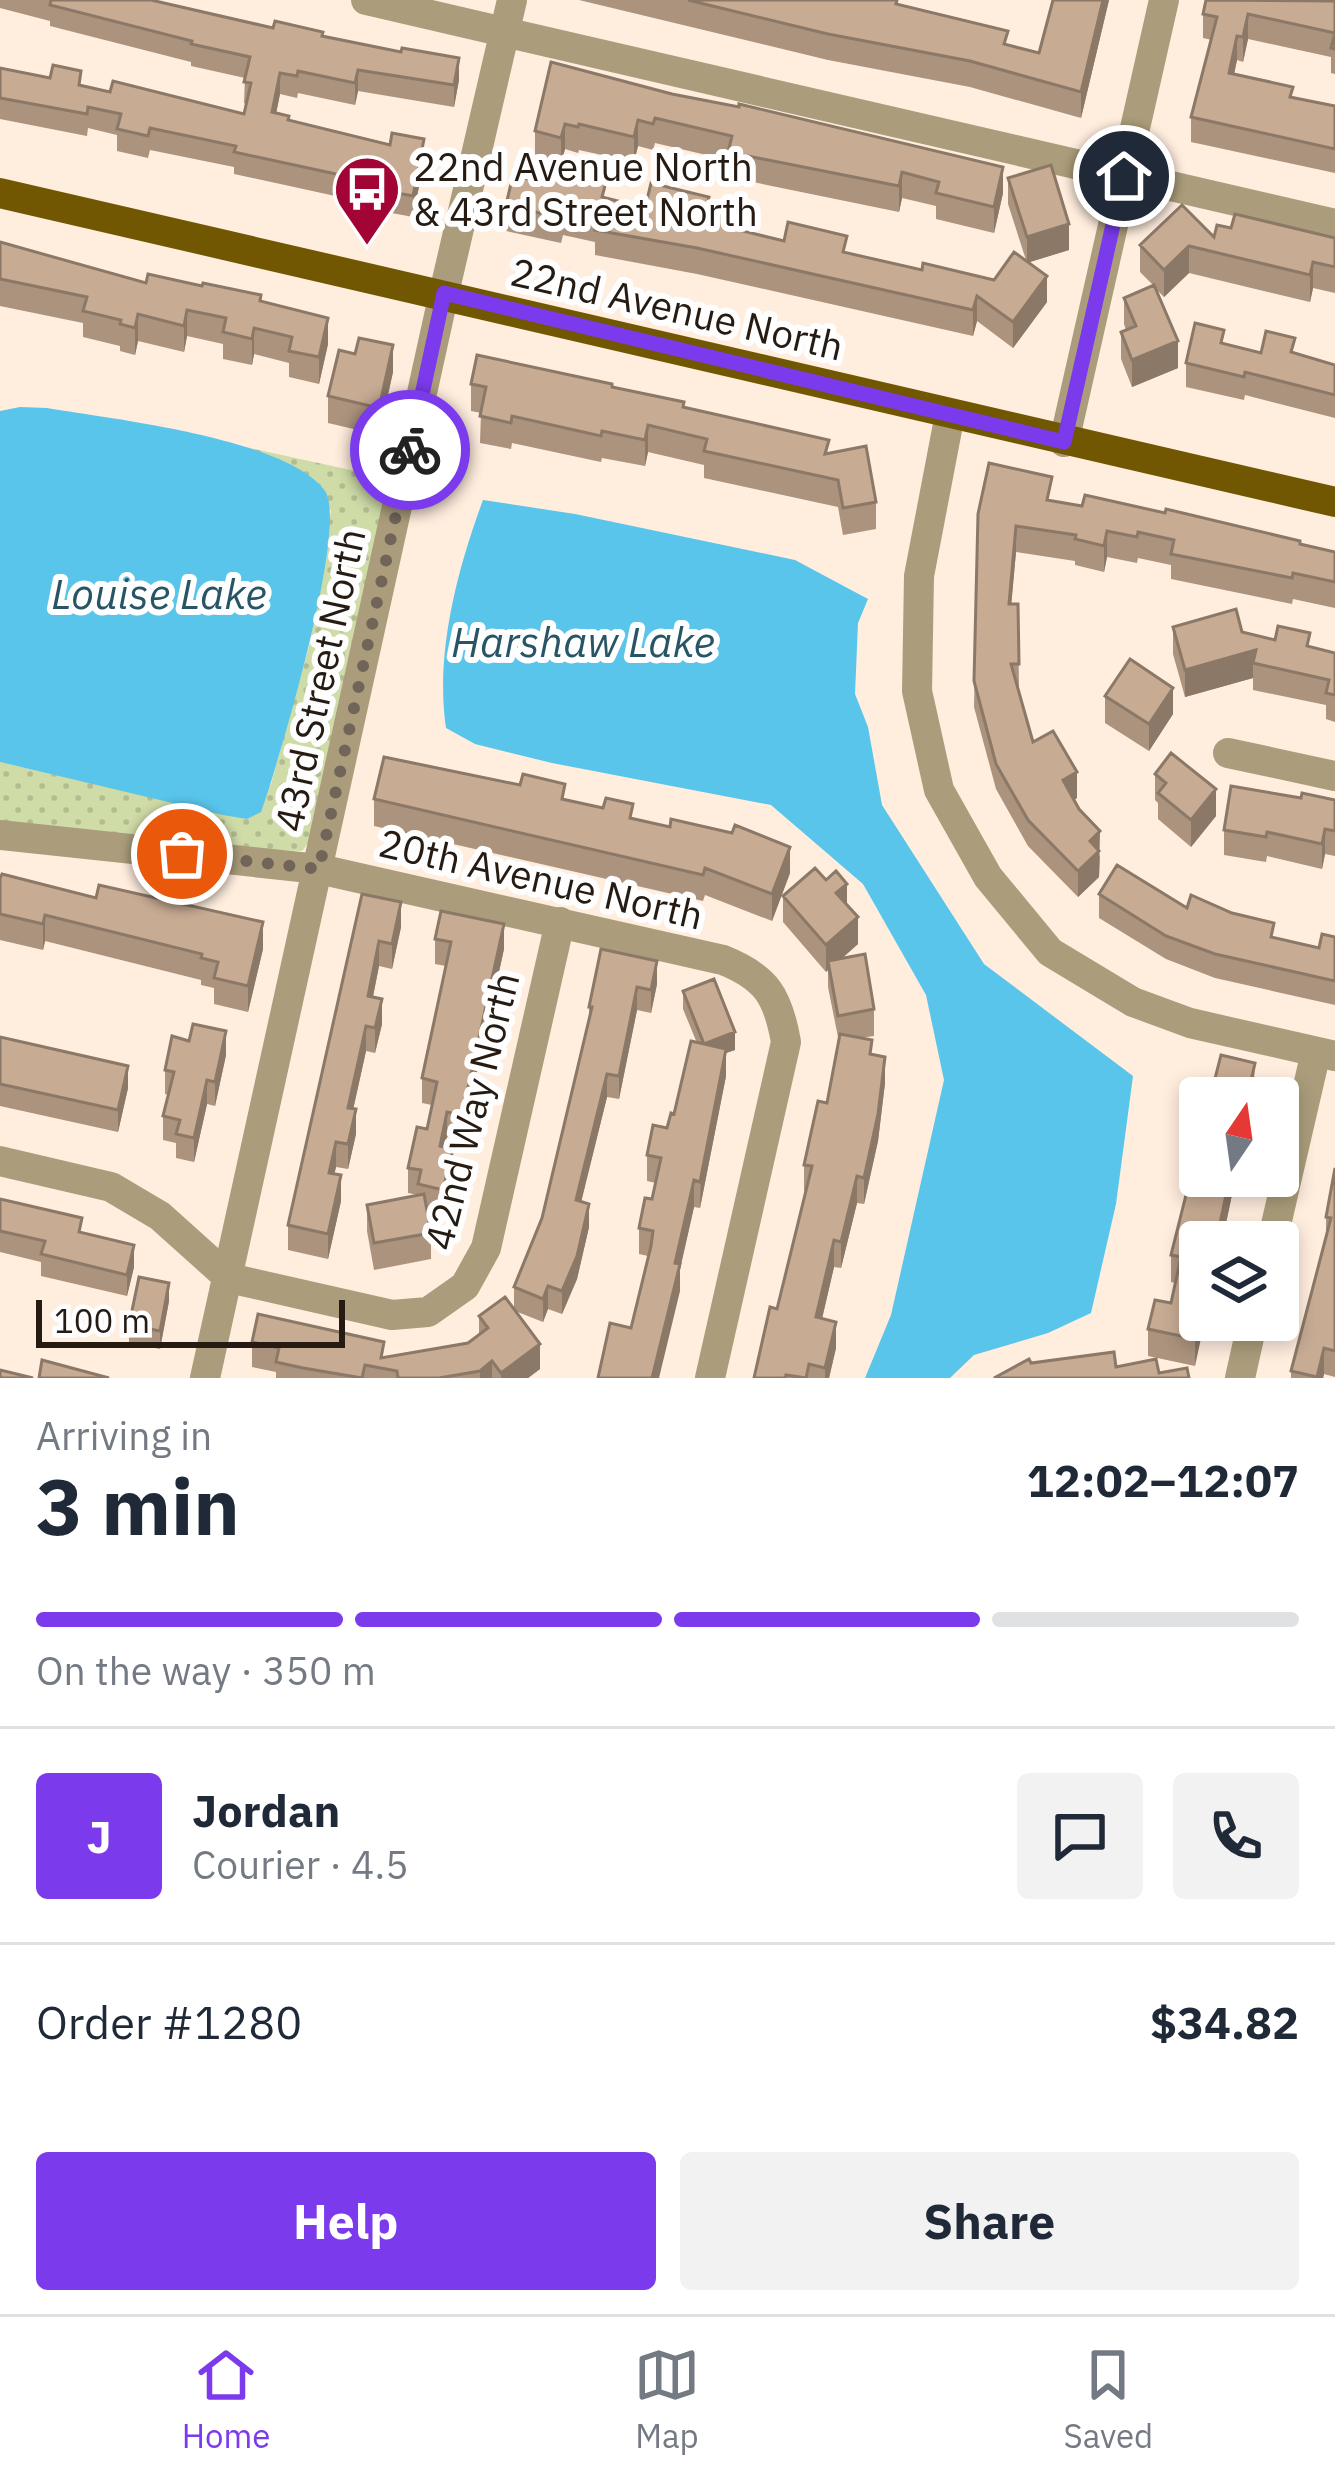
<!DOCTYPE html>
<meta charset="utf-8">
<style>
body{margin:0;font-family:"IBM Plex Sans",sans-serif;background:#f2f2f3;color:#1f2937;height:100vh;display:flex;flex-direction:column;font-size:45px;white-space:nowrap}
*{box-sizing:border-box;margin:0}
p{font-size:39px;color:#747a83}
.icon{flex:none;width:66px;height:66px;fill:none;stroke:currentColor;stroke-width:2;stroke-linecap:round;stroke-linejoin:round}
.map{position:relative;height:1378px;overflow:hidden}
.panel{display:flex;flex-direction:column;background:#fff;flex:1}
.panel>*{flex:none}
.needle{width:78px;rotate:13deg}
.controls{position:absolute;left:1179px;top:1077px;display:grid;gap:24px}
.controls a{display:grid;place-items:center;width:120px;height:120px;border-radius:12px;background:#fff;box-shadow:0 6px 18px #0003;font-size:60px}
.scale{position:absolute;left:36px;bottom:30px;width:309px;box-sizing:border-box;padding-left:12px;border:6px solid #251b12;border-top:0;font-size:33px;line-height:42px;white-space:nowrap;color:#251b12;-webkit-text-stroke:9px #fefefe;paint-order:stroke}
.pin{position:absolute;display:grid;place-items:center;width:102px;height:102px;color:#fff;margin:-51px;border:6px solid #fff;border-radius:50%;box-shadow:0 3px 12px #0007}
.courier{position:absolute;display:grid;place-items:center;width:120px;height:120px;margin:-60px;border:9px solid #7c3aed;border-radius:50%;background:#fff;color:#222;box-shadow:0 3px 15px #0007}
.summary em{font-style:normal;font-weight:700}
.summary div{display:flex;flex-direction:column-reverse}
.summary{display:flex;align-items:center;justify-content:space-between;height:204px;padding:0 36px}
h1{font-size:78px;font-weight:700;line-height:90px}
.bar{display:grid;grid-template-columns:repeat(4,1fr);gap:18px 12px;align-content:center;height:144px;padding:0 36px}
.bar i{height:15px;border-radius:9px;background:#e0e1e3}
.bar .active{background:#7c3aed}
.bar p{grid-column:span 4}
.line{display:flex;align-items:center;gap:30px;padding:0 36px;border-top:3px solid #e0e1e3}
.line div{flex:1}
.round{display:grid;place-items:center;flex:none;width:126px;height:126px;border-radius:12px;background:#f2f2f3}
.primary-button{display:flex;gap:24px;margin-top:auto;padding:24px 36px}
.primary-button a{flex:1;height:138px;border-radius:12px;background:#7c3aed;color:#fff;font-size:48px;font-weight:700;line-height:138px;text-align:center}
.primary-button a+a{background:#f2f2f3;color:#1f2937}
.menu{display:flex;justify-content:space-around;align-items:center;height:168px;border-top:3px solid #e0e1e3;background:#fff;font-size:33px;color:#747a83}
.menu a{display:grid;justify-items:center;gap:6px}
.menu .active{color:#7c3aed}
.map>svg:first-child{display:block}
.green{fill:url(#green-dots)}
.water{fill:#59c5ea}
.lines{fill:none;stroke-linecap:round;stroke-linejoin:round}
.minor{stroke:#ab9d7b;stroke-width:30}
.major{stroke:#715702;stroke-width:30}
.wall{fill:#ab937e}
.shaded-wall{fill:#8b7867}
.building{fill:#c7ab93;stroke:#8b7867;stroke-width:3}
.done{stroke:#716459;stroke-width:12;stroke-dasharray:0 21.6}
.route{stroke:#7c3aed;stroke-width:15}
.labels{text-anchor:middle;stroke-width:12;stroke-linejoin:round;paint-order:stroke}
.poi-label{font-size:39px;fill:#251b12;stroke:#fefefe;text-anchor:start}
.street-label{font-size:39px;fill:#251b12;stroke:#fefefe}
.water-label{font-size:42px;font-style:italic;fill:#275565;stroke:#fefefe}
</style>
<div class="map">
<svg width="1335" height="1378" viewBox="0 0 1335 1378">
<defs>
<pattern id="green-dots" width="8" height="8" patternUnits="userSpaceOnUse" patternTransform="scale(3)"><rect width="8" height="8" fill="#cfdca8"/><path d="M2 2h.1M6 6h.1" fill="none" stroke="#b2bc90" stroke-width="1.8" stroke-linecap="round"/></pattern>
</defs>
<rect width="100%" height="100%" fill="#ffedde"/>
<path class="green" d="M245,447L392,479L312,838L302,851L270,850L0,821V762L247,819L271,784L310,643L331,510L284,462Z"/>
<path class="water" d="M20,407L47,408C111,419 287,438 325,491C349,526 278,765 261,812L247,819L223,815L0,762V411Z
M483,500L575,514L795,560L868,599L858,623L855,694L868,727L882,805L984,964L1133,1076L1116,1204L1091,1313L1048,1333L974,1355L950,1378H865L891,1315L944,1080L926,995L863,884L771,805L552,763L475,744L446,728C435,654 457,570 483,500Z"/>
<g class="lines">
<path class="minor" d="M366,0L1335,224
M950,414L919,576L917,691L939,790L988,877L1050,952L1133,1002L1190,1023L1335,1056
M1064,442L1164,0
M1228,753L1335,776
M0,835L319,869L723,960C766,977 778,996 786,1042L710,1378
M0,1161L111,1187L160,1216L229,1278L392,1315L428,1312L465,1286L486,1248L560,922
M1272,1242L1316,1052
M205,1378L444,293L512,0
M1240,1378L1253,1320"/>
<path class="major" d="M0,193L1335,502"/>
</g>
<path class="wall" d="M0,0H151L273,28L323,36L459,80L454,107L358,91L355,105L298,93L297,98L280,94L276,113L289,120L424,161L413,217L381,211V206L234,174V167L150,150L148,158L117,151V135L88,128L87,136L0,119V68L110,92L244,114L246,104L244,103L245,78L191,66V62L50,26V21L0,8Z
M579,0H898V4L1008,45L1039,53L1109,0L1081,118L970,87L828,60Z
M1335,1V74L1331,73V57L1248,39L1243,62L1237,60L1234,74L1293,97L1335,106V173L1191,142V117L1212,40L1203,38V14Z
M551,62L1003,193L994,233L936,219V206L902,198L899,212L728,177V160L655,143L653,150L638,146L634,162L579,150L578,153L565,149L561,163L535,157V131Z
M1008,178L1069,250L1029,262L1047,302L1013,348L977,321L973,336L697,274L595,255V242L563,235L561,243L506,231V205L606,198L645,208L709,210L746,232L922,270L994,280L1026,260L1008,204Z
M1231,228L1335,238V293L1313,288L1310,302L1189,273L1164,297L1155,288L1178,368L1132,387L1121,359V332L1126,330L1124,324V298L1153,285L1140,272V245L1214,237Z
M0,242L146,283L261,301L328,344L319,384L289,377V363L254,354L252,365L223,359V344L187,336L184,352L138,341L135,355L120,351V346L83,337V323L0,306Z
M1224,344L1261,353H1295L1335,365V418L1245,395L1244,400L1186,387V363Z
M393,372L379,435L328,423V396Z
M471,384L612,388L684,407L829,453L876,502V529L843,535L838,507L704,478V465L648,452L645,466L602,458L601,462L512,443L511,449L480,443L481,413L471,411Z
M1052,501L1335,552V608L1293,599L1292,604L1171,579V565L1138,558L1137,563L1107,557L1104,572L1075,565V561L1016,552L1011,604H1018L1019,689L1033,742L1077,798L1074,800L1100,857L1099,877L1078,897L1028,846L996,789L974,707L978,514Z
M1173,627L1242,632L1335,653V722L1326,719V705L1253,690V678L1185,697L1173,654Z
M1105,696L1173,714L1149,751L1105,723Z
M1155,774L1216,816L1191,847L1158,819V803L1155,800Z
M1301,798L1335,800V856L1325,854L1322,869L1267,856L1266,862L1224,855V830Z
M374,799H565L633,818L790,873L772,921L705,895L703,901L374,826Z
M0,878L263,949L248,1012L214,1004V988L201,985V980L45,941L43,950L0,940Z
M362,894L401,927L392,969L379,966L373,997L382,1024L375,1053L366,1051L353,1109L356,1134L348,1169L336,1167L334,1174L341,1201L328,1259L288,1250V1225Z
M1099,894L1187,908L1274,938L1319,948L1335,937V1005L1215,978L1166,959L1099,918Z
M783,896L847,905L858,944L842,958L874,1009V1036L860,1038L872,1054L885,1083L878,1141L864,1204L857,1203L841,1268L834,1267L822,1319L836,1348L829,1378H754L777,1309L806,1192L804,1191V1165L827,1103L839,1042L828,987V970L826,972L783,922Z
M435,939L504,949L462,1140L447,1137L445,1147L453,1174L443,1215L427,1211L431,1233V1259L374,1270L367,1231V1205L418,1195L408,1193V1168L427,1129L432,1105L422,1103V1078L446,966L435,964Z
M601,949L657,984L651,1013L637,1010L619,1099L607,1097L581,1201L589,1227L577,1279L562,1314L548,1309L543,1322L515,1311L540,1369L528,1378H276V1372L252,1367V1342L384,1358L468,1343L479,1335V1316L514,1309V1287L542,1218L589,1020V1007Z
M683,991L735,1050L726,1053V1076L700,1208L694,1207L680,1269V1291L631,1328L648,1256L639,1254V1228L652,1199L656,1183L647,1181V1155L667,1128L674,1114L697,1043L683,1009Z
M0,1037L128,1088L118,1132L0,1106Z
M226,1055L215,1106L207,1104L194,1162L176,1158V1143L163,1140V1116L169,1095L165,1094V1070Z
M1335,1168V1377L1324,1374L1323,1378H1291V1371L1326,1241V1217Z
M1200,1176H1236L1222,1242H1200L1195,1366L1148,1356V1329L1171,1303L1175,1283L1171,1282V1255Z
M0,1199L82,1233L134,1267L127,1296L41,1276V1262L0,1252Z
M169,1301L160,1349L129,1343V1325Z"/>
<path class="shaded-wall" d="M1103,0H1109L1081,118V92Z
M1248,14V39L1243,62V37Z
M1237,36V60L1229,98V73Z
M459,58V80L454,107V85Z
M358,70V91L355,105V83Z
M280,73V94L272,134V112Z
M638,120V146L634,162V137Z
M565,124V149L561,163V138Z
M424,139V161L413,217V196Z
M1003,167V193L994,233V207Z
M902,172V198L899,212V186Z
M1069,224V250L1027,263V237Z
M1189,246V273L1164,297V270Z
M1313,262V288L1310,302V275Z
M1047,276V302L1013,348V322Z
M977,296V321L973,336V310Z
M187,310V336L184,352V326Z
M138,314V341L135,355V328Z
M328,318V344L319,384V357Z
M254,328V354L252,365V339Z
M1178,341V368L1132,387V360Z
M393,345V372L379,435V408Z
M648,425V452L645,466V440Z
M1016,526V552L1009,630V604Z
M1107,531V557L1104,572V546Z
M1256,650L1253,663V678L1185,697V670Z
M1173,688V714L1149,751V724Z
M1077,772V798L1063,806V780Z
M1216,789V816L1191,847V820Z
M1325,829V854L1322,869V844Z
M1100,831L1099,877L1078,897V871L1090,841Z
M790,847V873L772,921V894Z
M847,884V910L836,893Z
M401,902V927L392,969V944Z
M45,915V941L43,950V924Z
M858,917V944L830,969L828,961V970L826,972V945Z
M263,922V949L248,1012V986Z
M504,924V949L462,1140V1115Z
M379,941V966L368,1021V996Z
M657,961V984L651,1013V990Z
M637,987V1010L619,1099V1076Z
M382,999V1024L375,1053V1028Z
M366,1026V1051L348,1133V1108Z
M226,1031V1055L215,1106V1082Z
M735,1032V1050L726,1053V1076L700,1208L704,1044Z
M885,1057V1083L878,1141L864,1204V1178Z
M1255,1063L1253,1098H1247Z
M128,1066V1088L118,1132V1110Z
M607,1074V1097L576,1223V1200Z
M207,1080V1104L194,1162V1138Z
M356,1109V1134L348,1169V1144Z
M447,1112V1137L440,1171V1146Z
M336,1142V1167L329,1198V1173Z
M453,1149V1174L443,1215V1190Z
M341,1175V1201L328,1259V1234Z
M857,1176V1203L841,1268V1242Z
M1230,1176H1236L1222,1242H1216Z
M694,1180V1207L680,1269V1291L659,1378H652L675,1263Z
M589,1204V1227L577,1279L562,1314V1291Z
M834,1240V1267L816,1344V1317Z
M134,1245V1267L127,1296V1275Z
M169,1283V1301L160,1349V1331Z
M548,1286V1309L543,1322V1299Z
M1200,1320H1205L1195,1366V1339Z
M836,1322V1348L829,1378H825V1368Z
M540,1344V1369L528,1378H501V1373Z
M1324,1348V1374L1323,1378H1317Z
M492,1361V1378H480V1371Z"/>
<path class="building" d="M51,0H151L273,28L275,21L323,32L322,36L401,52L402,48L459,58L454,85L358,70L355,83L298,71L297,76L280,73L272,112L289,116L288,120L390,145L392,133L424,139L413,196L381,190L382,184L234,152L236,146L150,128L148,136L117,129L121,114L88,107L87,114L0,98V68L50,78L53,65L81,71L79,85L110,92L113,81L244,114L251,83L244,82L250,57L191,44L192,41L50,5Z
M688,0H897L896,4L1008,31L1004,44L1039,53L1053,0H1103L1081,92L970,61L828,34Z
M1206,0L1335,1V49L1331,48L1335,33L1248,14L1243,37L1237,36L1229,73L1293,87L1290,97L1335,106V149L1191,117L1217,17L1203,14Z
M551,62L672,94L739,107V104L1003,167L994,207L936,193L939,182L902,172L899,186L728,152L732,136L655,118L653,124L638,120L634,137L579,124L578,127L565,124L561,138L535,131Z
M1051,165L1069,224L1027,237L1008,178Z
M543,167L606,182L602,197L645,208L651,183L709,197L706,209L746,218L743,231L784,241L788,222L847,236L843,252L922,270L923,263L994,280L1014,252L1047,276L1013,322L977,296L973,310L697,248L595,230L598,217L563,209L561,218L506,205L513,175L540,182Z
M1182,205L1214,237L1217,225L1231,228L1235,214L1335,238V267L1313,262L1310,275L1189,246L1164,270L1140,245Z
M0,242L146,283L148,274L202,286L203,283L261,295L260,301L328,318L319,357L289,351L292,337L254,328L252,339L223,332L226,318L187,310L184,326L138,314L135,328L120,324L121,320L83,311L87,297L0,279Z
M1154,285L1178,341L1132,360L1121,332L1136,326L1124,298Z
M1195,323L1224,330L1221,343L1261,353L1266,331L1295,338L1291,352L1335,365V395L1245,372L1244,377L1186,363Z
M359,338L393,345L379,408L328,396L339,350L355,354Z
M477,355L612,384V387L684,402L683,407L829,440L825,454L866,446L876,502L843,508L838,480L704,451L707,439L648,425L645,440L602,431L601,436L512,416L511,423L480,416L486,387L471,384Z
M989,463L1052,477L1047,500L1082,506L1085,495L1165,513L1166,509L1300,541V544L1335,552V582L1293,573L1292,578L1171,554L1174,540L1138,532L1137,537L1107,531L1104,546L1075,539L1076,535L1016,526L1009,604H1018L1019,664H1011L1033,742L1053,731L1077,772L1063,780L1079,809L1100,831L1090,841L1099,851L1078,871L1028,820L996,764L974,681L978,514Z
M1236,609L1242,632L1275,640L1278,626L1310,633L1307,646L1335,653V695L1326,693L1329,680L1253,663L1256,650L1185,670L1173,627Z
M1130,659L1173,688L1149,724L1105,696Z
M1171,753L1216,789L1191,820L1158,793L1166,783L1155,774Z
M384,757L520,785L523,774L565,784L562,799L603,808L606,798L633,804L630,818L670,827L671,819L732,833L735,825L790,847L772,894L705,868L703,875L374,799Z
M1231,786L1301,798L1302,793L1335,800V831L1325,829L1322,844L1267,832L1266,837L1224,830Z
M1117,865L1187,908L1191,895L1232,913L1274,923L1271,937L1319,948L1322,934L1335,937V981L1215,954L1166,936L1099,894Z
M815,868L826,880L836,871L847,884L836,893L858,917L826,945L783,896Z
M2,874L96,898L99,885L263,922L248,986L214,978L218,962L201,958L202,954L45,915L43,924L0,914V878Z
M362,894L401,902L392,944L379,941L368,996L382,999L375,1028L366,1026L348,1108L356,1109L348,1144L336,1142L329,1173L341,1175L328,1234L288,1225Z
M441,911L504,924L462,1115L447,1112L440,1146L453,1149L443,1190L418,1184L421,1170L408,1168L417,1127L427,1129L437,1082L422,1078L451,942L435,939Z
M601,949L657,961L651,990L637,987L619,1076L607,1074L576,1200L589,1204L577,1256L562,1291L548,1286L543,1299L514,1287L542,1218L592,1007H589Z
M865,954L874,1009L838,1016L828,961Z
M714,979L735,1032L704,1044L683,991Z
M193,1024L226,1031L215,1082L207,1080L194,1138L176,1134L180,1120L163,1116L174,1072L165,1070L172,1036L189,1041Z
M840,1034L872,1040L870,1054L885,1057L878,1114L864,1178L857,1176L841,1242L834,1240L816,1317L836,1322L825,1368L809,1364L806,1378L786,1375L785,1378H754L770,1307L777,1309L812,1166L804,1165L818,1101L827,1103Z
M0,1037L128,1066L118,1110L0,1084Z
M691,1041L726,1049L700,1182L694,1180L675,1263L680,1264L652,1378H598L610,1323L631,1328L651,1246L653,1231L639,1228L645,1198L652,1199L661,1158L647,1155L653,1125L667,1128L671,1113L674,1114Z
M1221,1055L1255,1063L1247,1098H1210Z
M1200,1139V1176H1230L1216,1242H1200V1316L1195,1339L1148,1329L1155,1300L1171,1303L1181,1257L1171,1255Z
M1335,1168V1351L1324,1348L1317,1377L1291,1371L1331,1218L1326,1217Z
M424,1194L431,1233L374,1243L367,1205Z
M0,1199L82,1218L79,1232L134,1245L127,1275L41,1254L45,1241L0,1231Z
M139,1277L169,1283L160,1331L129,1325Z
M505,1297L540,1344L501,1373L492,1361L480,1371L439,1378H398L397,1371L365,1365L362,1378L303,1368L276,1362L279,1348L252,1342L258,1314L384,1342L381,1358L468,1343L488,1328L479,1316Z
M1114,1352L1116,1367L1156,1359L1159,1373L1187,1368L1189,1378H994L1029,1359L1031,1363Z
M42,1360L109,1378H39Z
M0,1370L33,1378H0Z"/>
<g class="lines">
<path class="done" d="M182,854L319,869L410,450"/>
<path class="route" d="M410,450L444,293L1064,442L1124,176"/>
</g>
<defs>
<g id="bus-pin" transform="scale(3.45)"><path d="M0 17L-7.5 6A9.5 9.5 0 1 1 7.5 6Z" fill="#a30436" stroke="#fefefe"/><path d="M-5-6H5V4H4V6H2V4H-2V6H-4V4H-5ZM-3.5-4V0h7V-4ZM-3.5 1.2v1.5H-2V1.2ZM2 1.2v1.5H3.5V1.2Z" fill="#fff"/></g>
</defs>
<g fill-rule="evenodd">
<use href="#bus-pin" x="367" y="189"/>
</g>
<g class="labels">
<g class="poi-label">
<text x="413" y="181">22nd Avenue North<tspan x="413" dy="45">&amp; 43rd Street North</tspan></text>
</g>
<g class="street-label">
<text transform="translate(677 309) rotate(13)" y="14">22nd Avenue North</text>
<text transform="translate(320 680) rotate(-78)" y="14">43rd Street North</text>
<text transform="translate(541 879) rotate(13)" y="14">20th Avenue North</text>
<text transform="translate(472 1111) rotate(-76)" y="14">42nd Way North</text>
</g>
<g class="water-label">
<text x="159" y="609">Louise Lake</text>
<text x="583" y="657">Harshaw Lake</text>
</g>
</g>
</svg>
<div class="controls">
<a><svg class="needle" viewBox="-14 -14 28 28"><path d="M0-13l5 13h-10z" fill="#e53935"/><path d="M0 13l5-13h-10z" fill="#747a83"/></svg></a>
<a><svg class="icon" aria-label="layers" viewBox="0 0 24 24"><path d="M12 4l9 5-9 5-9-5zM3 14l9 5 9-5"/></svg></a>
</div>
<div class="scale">100 m</div>
<div class="pin" style="left:182px;top:854px;background:#ea580c"><svg class="icon" aria-label="bag" viewBox="0 0 24 24"><path d="M5 8h14l-1 12H6zM9 8a3 3 0 0 1 6 0"/></svg></div>
<div class="pin" style="left:1124px;top:176px;background:#1f2937"><svg class="icon" aria-label="home" viewBox="0 0 24 24"><path d="M3 11l9-7 9 7M6 9v11h12V9"/></svg></div>
<div class="courier" style="left:410px;top:450px"><svg class="icon" aria-label="bike" viewBox="0 0 24 24"><circle cx="6" cy="16" r="4"/><circle cx="18" cy="16" r="4"/><path d="M6 16l4-8h5l3 8M10 8l3 8H6M13 5h3"/></svg></div>
</div>
<section class="panel">
<div class="summary"><div><h1>3 min</h1><p>Arriving in</p></div><em>12:02–12:07</em></div>
<div class="bar"><i class="active"></i><i class="active"></i><i class="active"></i><i></i><p>On the way · 350 m</p></div>
<div class="line" style="height:216px"><b class="round" style="background:#7c3aed;color:#fff">J</b><div><b>Jordan</b><p>Courier · 4.5</p></div><a class="round"><svg class="icon" aria-label="chat" viewBox="0 0 24 24"><path d="M4 5h16v11H9l-5 4z"/></svg></a><a class="round"><svg class="icon" aria-label="phone" viewBox="0 0 24 24"><path d="M5 4h4l2 5-3 2q2 4 5 5l2-3 5 2v4C11 20 4 13 5 4z"/></svg></a></div>
<div class="line" style="height:156px"><div>Order #1280</div><b>$34.82</b></div>
<div class="primary-button"><a>Help</a><a>Share</a></div>
</section>
<nav class="menu">
<a class="active"><svg class="icon" aria-label="home" viewBox="0 0 24 24"><path d="M3 11l9-7 9 7M6 9v11h12V9"/></svg>Home</a>
<a><svg class="icon" aria-label="map" viewBox="0 0 24 24"><path d="M3 6l6-2 6 2 6-2v14l-6 2-6-2-6 2zM9 4v14M15 6v14"/></svg>Map</a>
<a><svg class="icon" aria-label="saved" viewBox="0 0 24 24"><path d="M7 4h10v16l-5-4-5 4z"/></svg>Saved</a>
</nav>
